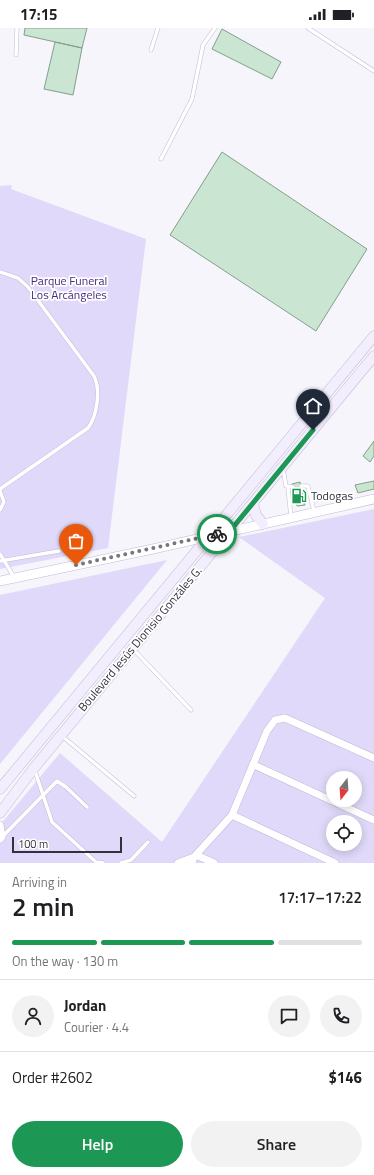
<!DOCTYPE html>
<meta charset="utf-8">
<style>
body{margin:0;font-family:"Titillium Web",sans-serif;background:#f2f2f2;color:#202124;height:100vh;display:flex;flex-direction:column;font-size:15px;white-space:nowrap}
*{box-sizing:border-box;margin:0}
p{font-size:13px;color:#757577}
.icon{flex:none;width:22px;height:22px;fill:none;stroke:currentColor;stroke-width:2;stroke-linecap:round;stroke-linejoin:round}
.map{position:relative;height:835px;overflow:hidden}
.panel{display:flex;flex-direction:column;background:#fff;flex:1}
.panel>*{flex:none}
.needle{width:26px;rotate:197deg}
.fabs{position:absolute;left:326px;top:743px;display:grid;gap:8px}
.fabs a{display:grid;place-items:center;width:36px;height:36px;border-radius:50%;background:#fff;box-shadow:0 2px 10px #0003;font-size:20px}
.scale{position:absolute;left:12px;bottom:10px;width:110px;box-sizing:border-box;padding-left:4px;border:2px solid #34313c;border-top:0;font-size:11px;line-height:14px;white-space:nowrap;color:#34313c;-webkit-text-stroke:3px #fff;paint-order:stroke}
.pin{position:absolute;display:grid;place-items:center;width:34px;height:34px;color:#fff;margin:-41px -17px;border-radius:50% 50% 50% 0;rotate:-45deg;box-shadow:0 0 4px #0007}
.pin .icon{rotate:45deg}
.courier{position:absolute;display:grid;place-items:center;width:40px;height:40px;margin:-20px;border:3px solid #1d9754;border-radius:50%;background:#fff;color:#222;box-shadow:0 1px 5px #0007}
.headline em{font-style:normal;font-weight:600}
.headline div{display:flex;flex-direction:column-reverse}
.headline{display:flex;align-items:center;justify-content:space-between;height:68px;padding:0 12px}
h1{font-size:26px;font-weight:600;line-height:30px}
.bar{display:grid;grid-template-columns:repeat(4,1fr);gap:6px 4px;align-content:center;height:48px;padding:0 12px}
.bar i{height:5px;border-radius:3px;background:#e0e0e0}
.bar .active{background:#1d9754}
.bar p{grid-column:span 4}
.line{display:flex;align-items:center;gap:10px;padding:0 12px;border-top:1px solid #e0e0e0}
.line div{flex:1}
.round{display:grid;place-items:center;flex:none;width:42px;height:42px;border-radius:21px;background:#f2f2f2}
.cta{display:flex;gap:8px;margin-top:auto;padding:8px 12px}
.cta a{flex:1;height:46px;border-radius:24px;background:#1d9754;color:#fff;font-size:16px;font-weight:600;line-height:46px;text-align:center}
.cta a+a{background:#f2f2f2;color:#202124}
.status{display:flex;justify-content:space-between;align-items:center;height:28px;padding:0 20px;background:#fff;direction:ltr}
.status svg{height:11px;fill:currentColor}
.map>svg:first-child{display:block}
.green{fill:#e0d9f9;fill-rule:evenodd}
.building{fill:#cae5d1;stroke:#859e8b}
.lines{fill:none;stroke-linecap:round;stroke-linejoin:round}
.service-casing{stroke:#c1bbd7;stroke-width:4.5}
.minor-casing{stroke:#c1bbd7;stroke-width:8}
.tertiary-casing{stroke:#c1bbd7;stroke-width:10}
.secondary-casing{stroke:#c1bbd7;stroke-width:11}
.service{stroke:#fff;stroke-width:3.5}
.minor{stroke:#fff;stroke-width:7}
.tertiary{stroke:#fff;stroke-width:9}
.secondary{stroke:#f2eefd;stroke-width:10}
.done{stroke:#78767f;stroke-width:4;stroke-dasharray:0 7.2}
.route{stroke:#1d9754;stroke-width:5}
.labels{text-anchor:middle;stroke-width:3.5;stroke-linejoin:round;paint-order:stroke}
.park-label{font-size:12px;fill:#47287f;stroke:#fff}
.poi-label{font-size:12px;fill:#34313c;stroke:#fff;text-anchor:start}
.street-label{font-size:12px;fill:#34313c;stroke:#fff}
</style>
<div class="status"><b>17:15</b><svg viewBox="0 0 49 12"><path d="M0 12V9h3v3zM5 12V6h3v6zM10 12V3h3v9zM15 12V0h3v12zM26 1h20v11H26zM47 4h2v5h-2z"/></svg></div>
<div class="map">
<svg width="374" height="835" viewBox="0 0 374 835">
<rect width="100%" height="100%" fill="#f6f5fb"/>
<path class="green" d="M12,157L11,161L146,211L108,520L0,541V158Z
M374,481V835H0V797L60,725L162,814L325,570L239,509ZM333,750H355V772H333ZM333,794H355V816H333Z
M167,532L0,736V567Z"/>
<path class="building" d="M25,0H87L82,20L24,7Z
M222,1L281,34L272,51L212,21Z
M55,14L82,20L73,67L44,61Z
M222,124L367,221L316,303L170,207Z
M374,413V428L370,434L363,428Z
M374,453V461L358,465L355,457Z
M300,454L305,477L297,478L292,456Z"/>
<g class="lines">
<g class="service-casing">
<path id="service" d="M308,0L374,43
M151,22L158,0
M16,27L17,0
M161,131L192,71L203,17L215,0
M0,244L18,250L28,259L94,348C101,362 97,388 88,400L0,461
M283,441L286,458L293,459
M301,458H308L314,483
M288,460L291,489
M0,463L4,474L0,482
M0,526L14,549
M0,533L59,523
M133,621L191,682
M62,708L134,768
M35,743L52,794L96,834L103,835
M3,808L57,753L66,759L87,779
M121,835L131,832L148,814"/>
</g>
<g class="minor-casing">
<path id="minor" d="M254,737L374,792
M232,787L335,835
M0,797L2,809L0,811
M196,827L214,835
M178,835L194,829
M192,835L194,829L232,787L267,703L275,692L285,690L374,730"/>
</g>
<g class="tertiary-casing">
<path id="tertiary" d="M0,553L153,521L374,471"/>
</g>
<g class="secondary-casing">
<path id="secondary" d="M253,475L256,487L263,496
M0,761L374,308
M0,785L34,740L374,328"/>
</g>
<use href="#service" class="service"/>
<use href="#minor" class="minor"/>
<use href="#tertiary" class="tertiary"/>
<use href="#secondary" class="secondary"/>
</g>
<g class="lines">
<path class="done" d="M76,537L217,506"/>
<path class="route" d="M217,506L230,503L313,402"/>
</g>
<defs>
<g id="fuel-bare" transform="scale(1.2)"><path d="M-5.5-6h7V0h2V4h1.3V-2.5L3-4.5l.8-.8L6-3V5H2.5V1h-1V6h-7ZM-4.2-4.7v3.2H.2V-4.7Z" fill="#1d9754" stroke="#fff" stroke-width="2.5" paint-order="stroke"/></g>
</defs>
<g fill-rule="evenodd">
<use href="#fuel-bare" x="299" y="468"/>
</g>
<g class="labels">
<g class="park-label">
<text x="69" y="257">Parque Funeral<tspan x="69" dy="14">Los Arcángeles</tspan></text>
</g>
<g class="poi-label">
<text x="311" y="472">Todogas</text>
</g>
<g class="street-label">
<text transform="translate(140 611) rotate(-50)" y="4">Boulevard Jesús Dionisio Gonzáles G.</text>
</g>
</g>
</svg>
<div class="fabs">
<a><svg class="needle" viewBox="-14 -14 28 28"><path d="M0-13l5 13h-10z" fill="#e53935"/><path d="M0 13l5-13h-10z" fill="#757577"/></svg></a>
<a><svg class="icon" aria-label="locate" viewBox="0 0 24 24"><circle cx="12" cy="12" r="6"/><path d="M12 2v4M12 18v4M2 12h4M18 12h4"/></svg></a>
</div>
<div class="scale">100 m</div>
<div class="pin" style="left:76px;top:537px;background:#ea580c"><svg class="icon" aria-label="bag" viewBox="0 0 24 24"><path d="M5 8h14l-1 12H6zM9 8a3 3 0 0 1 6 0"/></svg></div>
<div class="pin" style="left:313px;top:402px;background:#1f2937"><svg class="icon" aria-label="home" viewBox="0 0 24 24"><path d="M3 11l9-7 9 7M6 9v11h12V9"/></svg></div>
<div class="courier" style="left:217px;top:506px"><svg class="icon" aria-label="bike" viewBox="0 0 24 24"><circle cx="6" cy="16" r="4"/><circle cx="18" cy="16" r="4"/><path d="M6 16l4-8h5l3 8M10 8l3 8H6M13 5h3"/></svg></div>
</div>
<section class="panel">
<div class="headline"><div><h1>2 min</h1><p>Arriving in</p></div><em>17:17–17:22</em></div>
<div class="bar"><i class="active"></i><i class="active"></i><i class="active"></i><i></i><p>On the way · 130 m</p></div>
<div class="line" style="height:72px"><a class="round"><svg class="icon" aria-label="person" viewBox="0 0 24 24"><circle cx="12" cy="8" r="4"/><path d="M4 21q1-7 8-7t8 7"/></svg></a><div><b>Jordan</b><p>Courier · 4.4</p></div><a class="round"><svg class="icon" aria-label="chat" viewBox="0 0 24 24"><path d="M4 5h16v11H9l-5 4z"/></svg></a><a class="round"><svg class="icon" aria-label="phone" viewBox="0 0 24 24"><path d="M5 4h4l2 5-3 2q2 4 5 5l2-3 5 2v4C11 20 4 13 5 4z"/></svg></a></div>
<div class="line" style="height:52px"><div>Order #2602</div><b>$146</b></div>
<div class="cta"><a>Help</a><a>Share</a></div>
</section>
